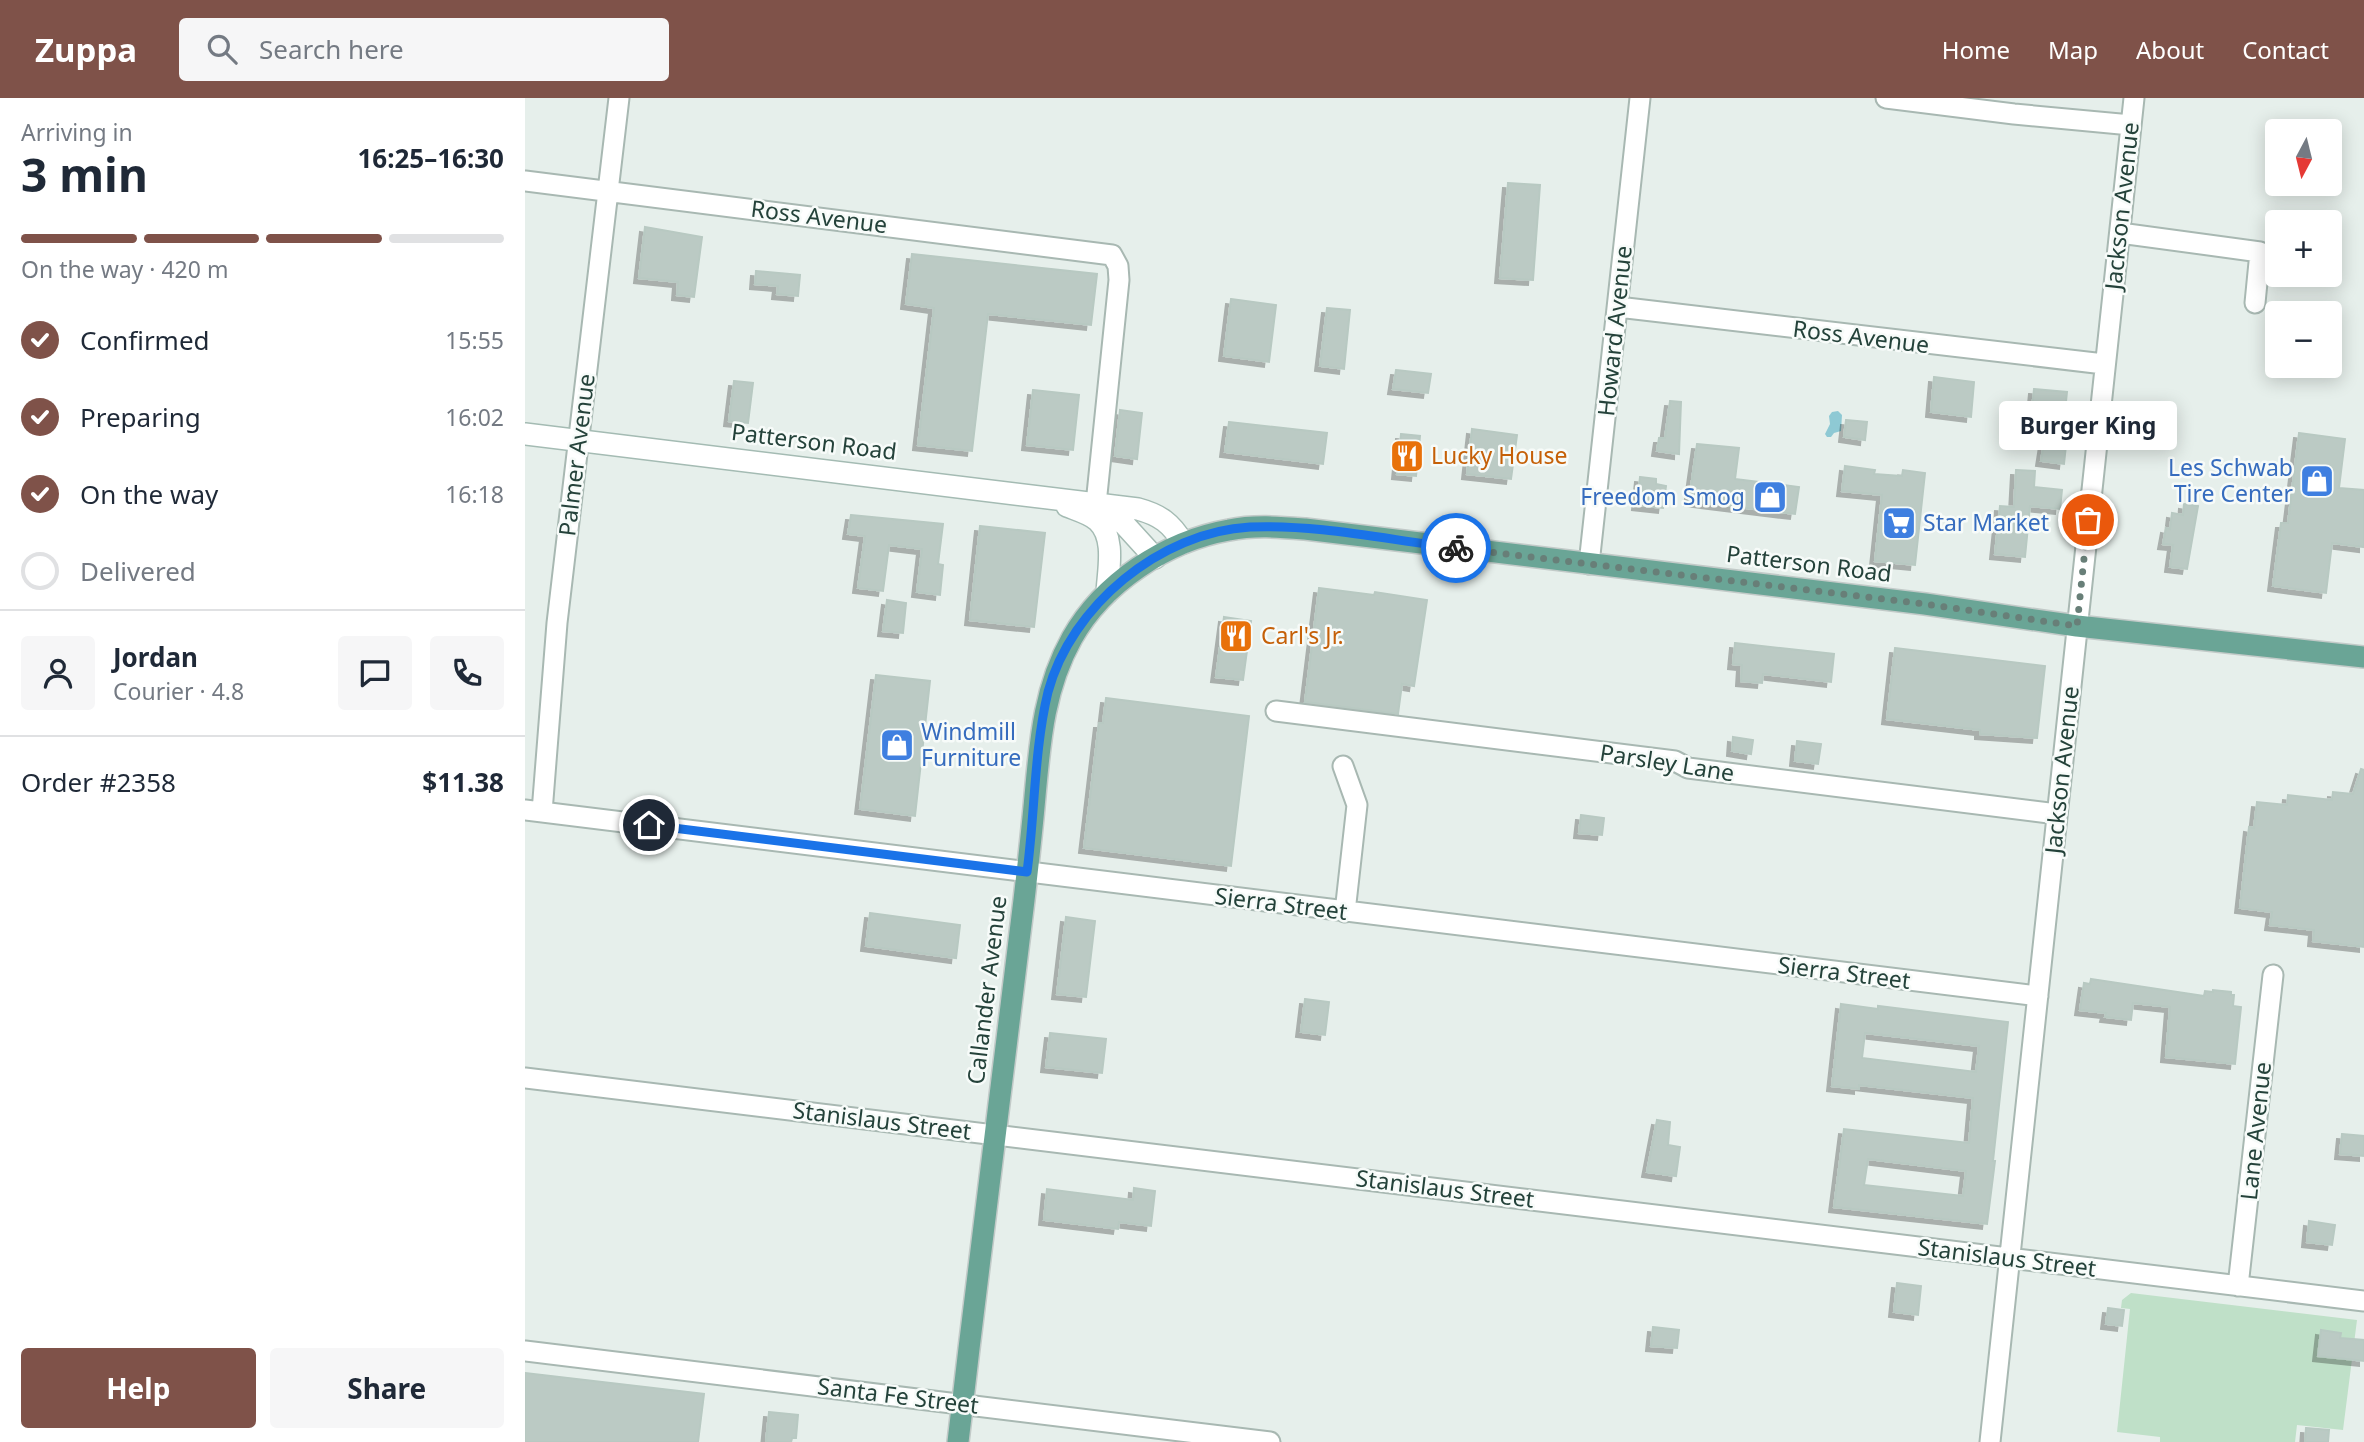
<!DOCTYPE html>
<meta charset="utf-8">
<style>
body{margin:0;font-family:"Noto Sans",sans-serif;background:#f6f6f7;color:#1f2937;height:100vh;display:flex;flex-direction:column;font-size:26px;white-space:nowrap}
*{box-sizing:border-box;margin:0}
p{font-size:23px;color:#747a83}
.icon{flex:none;width:38px;height:38px;fill:none;stroke:currentColor;stroke-width:2;stroke-linecap:round;stroke-linejoin:round}
.map{position:relative;flex:1;overflow:hidden}
.drawer{display:flex;flex-direction:column;background:#fff;width:525px}
.drawer>*{flex:none}
.needle{width:46px;rotate:187deg}
.controls{position:absolute;left:1740px;top:21px;display:grid;gap:14px}
.controls a{display:grid;place-items:center;width:77px;height:77px;border-radius:7px;background:#fff;box-shadow:0 4px 18px #0003;font-size:35px}
.pin{position:absolute;display:grid;place-items:center;width:60px;height:60px;color:#fff;margin:-30px;border:4px solid #fff;border-radius:50%;box-shadow:0 2px 7px #0007}
.courier{position:absolute;display:grid;place-items:center;width:70px;height:70px;margin:-35px;border:5px solid #1a73e8;border-radius:50%;background:#fff;color:#222;box-shadow:0 2px 9px #0007}
.bubble{position:absolute;height:49px;border-radius:7px;background:#fff;box-shadow:0 4px 18px #0003;font-size:23px;font-weight:700;line-height:49px;text-align:center}
.headline em{font-style:normal;font-weight:700}
.headline div{display:flex;flex-direction:column-reverse}
.headline{display:flex;align-items:center;justify-content:space-between;height:119px;padding:0 21px}
h1{font-size:46px;font-weight:700;line-height:52px}
.bar{display:grid;grid-template-columns:repeat(4,1fr);gap:10px 7px;align-content:center;height:84px;padding:0 21px}
.bar i{height:9px;border-radius:5px;background:#e0e1e3}
.bar .current{background:#7f5249}
.bar p{grid-column:span 4}
.line{display:flex;align-items:center;gap:18px;padding:0 21px;border-top:2px solid #e0e1e3}
.line div{flex:1}
.round{display:grid;place-items:center;flex:none;width:74px;height:74px;border-radius:7px;background:#f6f6f7}
ol{padding:0 21px;list-style:none}
li{display:flex;align-items:center;gap:21px;height:77px}
li p{margin-inline-start:auto}
li .icon{padding:7px;border-radius:50%;background:#7f5249;color:#fff;stroke-width:4}
li:last-child{color:#747a83}
li i{width:38px;height:38px;border:4px solid #e0e1e3;border-radius:50%}
.button{display:flex;gap:14px;margin-top:auto;padding:14px 21px}
.button a{flex:1;height:80px;border-radius:7px;background:#7f5249;color:#fff;font-size:28px;font-weight:700;line-height:80px;text-align:center}
.button a+a{background:#f6f6f7;color:#1f2937}
header{display:flex;align-items:center;gap:42px;box-sizing:border-box;height:98px;padding:0 35px;background:#7f5249;color:#fff}
header strong{font-size:33px}
nav{display:flex;gap:38px;margin-inline-start:auto;font-size:24px}
.search{width:490px;height:63px;background:#f6f6f7;display:flex;align-items:center;gap:18px;box-sizing:border-box;padding:0 24px;border-radius:7px;color:#747a83;font-size:26px}
main{display:flex;flex:1;min-height:0}
.map>svg:first-child{display:block}
.green{fill:#bfe0c8}
.water{fill:#8ec9d4}
.building{fill:#bbcac4;stroke:#b8c9c2;stroke-width:2;fill-rule:evenodd;filter:url(#shadow)}
.lines{fill:none;stroke-linecap:round;stroke-linejoin:round}
.street-casing{stroke:#a8b8b2;stroke-width:23}
.secondary-casing{stroke:#a4bbb3;stroke-width:24}
.primary-casing{stroke:#c2cac8;stroke-width:24}
.street{stroke:#fff;stroke-width:19}
.secondary{stroke:#fff;stroke-width:21}
.primary{stroke:#6aa596;stroke-width:21}
.done{stroke:#687f78;stroke-width:7;stroke-dasharray:0 12.6}
.route{stroke:#1a73e8;stroke-width:9}
.labels{text-anchor:middle;stroke-width:5;stroke-linejoin:round;paint-order:stroke}
.street-label{font-size:23px;fill:#24423a;stroke:#f7fbf9}
.food-label{font-size:23px;fill:#c56008;stroke:#f7fbf9;text-anchor:start}
.shop-label{font-size:23px;fill:#366cbe;stroke:#f7fbf9;text-anchor:end}
</style>
<header>
<strong>Zuppa</strong>
<div class="search"><svg class="icon" aria-label="search" viewBox="0 0 24 24"><circle cx="10" cy="10" r="6"/><path d="M15 15l6 6"/></svg>Search here</div>
<nav><a>Home</a><a>Map</a><a>About</a><a>Contact</a></nav>
</header>
<main>
<section class="drawer">
<div class="headline"><div><h1>3 min</h1><p>Arriving in</p></div><em>16:25–16:30</em></div>
<div class="bar"><i class="current"></i><i class="current"></i><i class="current"></i><i></i><p>On the way · 420 m</p></div>
<ol>
<li><svg class="icon" aria-label="check" viewBox="0 0 24 24"><path d="M5 12l5 5 9-10"/></svg>Confirmed<p>15:55</p></li>
<li><svg class="icon" aria-label="check" viewBox="0 0 24 24"><path d="M5 12l5 5 9-10"/></svg>Preparing<p>16:02</p></li>
<li><svg class="icon" aria-label="check" viewBox="0 0 24 24"><path d="M5 12l5 5 9-10"/></svg>On the way<p>16:18</p></li>
<li><i></i>Delivered</li>
</ol>
<div class="line" style="height:126px"><a class="round"><svg class="icon" aria-label="person" viewBox="0 0 24 24"><circle cx="12" cy="8" r="4"/><path d="M4 21q1-7 8-7t8 7"/></svg></a><div><b>Jordan</b><p>Courier · 4.8</p></div><a class="round"><svg class="icon" aria-label="chat" viewBox="0 0 24 24"><path d="M4 5h16v11H9l-5 4z"/></svg></a><a class="round"><svg class="icon" aria-label="phone" viewBox="0 0 24 24"><path d="M5 4h4l2 5-3 2q2 4 5 5l2-3 5 2v4C11 20 4 13 5 4z"/></svg></a></div>
<div class="line" style="height:91px"><div>Order #2358</div><b>$11.38</b></div>
<div class="button"><a>Help</a><a>Share</a></div>
</section>
<div class="map">
<svg width="1839" height="1344" viewBox="0 0 1839 1344">
<defs>
<filter id="shadow"><feDropShadow dx="-5" dy="5" stdDeviation="0" flood-color="#0004"/></filter>
</defs>
<rect width="100%" height="100%" fill="#e6efeb"/>
<path class="green" d="M1606,1195L1832,1222L1818,1332L1772,1327L1770,1344H1635V1339L1592,1334L1605,1211L1596,1210L1597,1202Z"/>
<path class="water" d="M1313,313L1317,317L1316,333L1309,335L1306,339H1302L1300,336L1305,326L1304,318L1307,314Z"/>
<path class="building" d="M983,85L1015,87L1008,182L975,180Z
M120,129L177,139L169,199L152,197L153,184L114,180Z
M387,156L572,176L566,227L463,216L447,353L393,347L409,210L381,206Z
M231,173L275,177L273,198L252,196L253,188L230,186Z
M706,201L751,207L744,264L699,258Z
M802,210L825,212L819,271L795,268Z
M871,272L906,276L903,295L868,291Z
M1409,279L1449,284L1446,319L1406,314Z
M209,283L228,285L223,325L204,323Z
M1509,291L1542,294L1540,313L1507,311Z
M508,292L554,297L548,352L502,347Z
M1145,303L1156,304L1154,356L1132,353L1134,340H1140Z
M595,312L617,315L612,361L590,358Z
M1321,322L1342,324L1340,342L1319,339Z
M704,324L802,335L798,366L700,354Z
M947,331L992,337L986,381L942,376Z
M1774,335L1820,341L1814,390L1839,392V449L1807,445L1801,495L1748,488L1756,425H1763Z
M876,336L895,338L891,378L872,376Z
M1519,344L1541,347L1539,366L1516,363Z
M1172,346L1214,350L1210,381L1274,389L1270,416L1164,403Z
M1320,368L1350,372L1349,376L1377,378L1378,372L1400,375L1390,467L1350,463L1357,397L1317,393Z
M1491,372L1510,373L1509,389L1537,392L1535,411L1505,408L1500,459L1470,456L1475,408L1489,409Z
M1115,379L1131,381V386L1141,388L1138,410L1112,407Z
M1659,406L1673,408L1662,471L1645,469L1648,447L1638,446L1641,430L1645,431L1647,415L1658,417Z
M326,417L418,426L413,466L418,467L415,497L392,494L397,451L364,447L358,493L333,490L340,438L323,436Z
M455,428L520,435L509,529L445,522Z
M794,490L849,497L850,494L902,502L889,588L877,586L873,616L780,604Z
M362,502L381,505L378,535L358,533Z
M699,519L726,523L718,582L691,579Z
M1210,545L1309,556L1306,584L1238,576L1237,585L1216,583L1217,567L1208,566Z
M1370,550L1520,568L1512,640L1455,636V632L1362,621Z
M351,577L405,583L390,718L335,711Z
M581,600L724,618L706,768L559,750L574,625H578Z
M1208,639L1228,642L1226,656L1207,653Z
M1272,643L1296,646L1293,666L1270,663Z
M1836,671L1839,672V849L1788,843L1789,832L1745,827L1747,814L1715,810L1724,729L1729,730L1732,704L1762,707L1763,697L1807,702L1808,694L1828,696Z
M1056,717L1079,720L1077,737L1054,735Z
M345,815L435,827L431,860L341,848Z
M541,819L570,823L561,899L532,896Z
M1566,881L1679,898L1680,893L1688,894V892L1706,894V897H1709L1708,908L1716,909L1710,966L1641,959L1645,909L1608,905L1606,922L1580,919L1581,915L1555,912L1559,885L1565,886Z
M780,901L804,904L800,937L776,934Z
M1316,906L1353,911V908L1483,924L1468,1063H1470L1462,1126L1309,1109L1319,1031L1444,1045L1448,1000L1334,987V991L1307,988ZM1340,935L1454,948L1451,974L1337,960ZM1343,1061L1441,1073L1438,1098L1339,1087Z
M525,935L581,941L577,975L521,969Z
M1132,1022L1145,1024L1143,1047L1155,1049L1151,1078L1122,1074Z
M1817,1036L1839,1038V1058L1815,1056Z
M609,1090L630,1093L626,1128L594,1124L593,1131L519,1122L522,1091L608,1102Z
M1784,1123L1810,1127L1807,1147L1782,1144Z
M1372,1185L1396,1188L1393,1217L1369,1214Z
M1583,1210L1599,1212L1597,1228L1581,1226Z
M1128,1229L1154,1232L1152,1250L1126,1248Z
M1796,1232L1816,1235L1815,1240L1839,1242V1263L1793,1258Z
M0,1275L179,1296L173,1344H0Z
M244,1314L273,1317L271,1340H267L266,1344H241Z
M1781,1330L1804,1332L1803,1344H1780Z"/>
<g class="lines">
<g class="street-casing">
<path id="street" d="M1361,0L1489,16L1606,27
M0,83L587,157L593,168L594,182L571,406
M1595,135L1735,154L1730,205
M1093,209L1579,266
M1064,466L1115,0
M751,613L1150,663L1163,670L1532,716
M818,668L832,707L820,814
M0,712L1513,898
M17,714L32,525L94,0
M0,980L1839,1203
M1713,1188L1748,877
M0,1253L745,1344
M1465,1344L1609,0"/>
</g>
<g class="secondary-casing">
<path id="secondary" d="M0,336L613,411C635,417 646,425 658,445
M573,407L599,426L630,460
M542,408C552,412 566,416 573,423C591,440 583,473 582,495"/>
</g>
<g class="primary-casing">
<path id="primary" d="M433,1344C454,1163 477,982 499,802C503,767 507,733 510,698C515,643 519,590 547,540C578,485 641,443 704,432C729,427 754,429 780,431L1400,506L1552,528L1839,559"/>
</g>
<use href="#street" class="street"/>
<use href="#secondary" class="secondary"/>
<use href="#primary" class="primary"/>
</g>
<g class="lines">
<path class="done" d="M931,450L1400,506L1552,528L1563,422"/>
<path class="route" d="M124,727L502,774C510,715 509,652 523,594C546,508 635,434 725,429C793,426 863,442 931,450"/>
</g>
<defs>
<g id="restaurant-square" transform="scale(1.75)"><rect x="-9" y="-9" width="18" height="18" rx="4" fill="#e8710a" stroke="#f7fbf9"/><path d="M-5-6h1v4h1v-4h1v4h1v-4h1v5L-1.5 .5V6h-2V.5L-5-1ZM5-6V6H3V1.5H1.5Q1.5-4 5-6Z" fill="#fff"/></g>
<g id="shop-square" transform="scale(1.75)"><rect x="-9" y="-9" width="18" height="18" rx="4" fill="#3f7fe0" stroke="#f7fbf9"/><path d="M-5-2.5h2.3a2.7 3.5 0 0 1 5.4 0H5L5.5 6h-11ZM-1.5-2.5h3a1.5 2.3 0 0 0-3 0Z" fill="#fff"/></g>
<g id="supermarket-square" transform="scale(1.75)"><rect x="-9" y="-9" width="18" height="18" rx="4" fill="#3f7fe0" stroke="#f7fbf9"/><path d="M-6-5.5h2.5l.6 2H6L4.5 2H-2.5L-4.4-4H-6ZM-1.5 3.2a1.3 1.3 0 1 0 .1 0ZM3 3.2a1.3 1.3 0 1 0 .1 0Z" fill="#fff"/></g>
</defs>
<g fill-rule="evenodd">
<use href="#restaurant-square" x="882" y="358"/>
<use href="#shop-square" x="1792" y="383"/>
<use href="#shop-square" x="1245" y="399"/>
<use href="#supermarket-square" x="1374" y="425"/>
<use href="#restaurant-square" x="711" y="538"/>
<use href="#shop-square" x="372" y="647"/>
</g>
<g class="labels">
<g class="street-label">
<text transform="translate(1597 108) rotate(-84)" y="8">Jackson Avenue</text>
<text transform="translate(294 119) rotate(7)" y="8">Ross Avenue</text>
<text transform="translate(1090 233) rotate(-84)" y="8">Howard Avenue</text>
<text transform="translate(1336 239) rotate(7)" y="8">Ross Avenue</text>
<text transform="translate(289 344) rotate(7)" y="8">Patterson Road</text>
<text transform="translate(52 357) rotate(-83)" y="8">Palmer Avenue</text>
<text transform="translate(1284 466) rotate(7)" y="8">Patterson Road</text>
<text transform="translate(1142 665) rotate(9)" y="8">Parsley Lane</text>
<text transform="translate(1537 672) rotate(-84)" y="8">Jackson Avenue</text>
<text transform="translate(756 806) rotate(7)" y="8">Sierra Street</text>
<text transform="translate(1319 875) rotate(7)" y="8">Sierra Street</text>
<text transform="translate(462 892) rotate(-83)" y="8">Callander Avenue</text>
<text transform="translate(357 1023) rotate(7)" y="8">Stanislaus Street</text>
<text transform="translate(1731 1033) rotate(-84)" y="8">Lane Avenue</text>
<text transform="translate(920 1091) rotate(7)" y="8">Stanislaus Street</text>
<text transform="translate(1482 1160) rotate(7)" y="8">Stanislaus Street</text>
<text transform="translate(373 1298) rotate(7)" y="8">Santa Fe Street</text>
</g>
<g class="food-label">
<text x="906" y="366">Lucky House</text>
<text x="736" y="546">Carl's Jr.</text>
</g>
<g class="shop-label">
<text x="1768" y="378">Les Schwab<tspan x="1768" dy="26">Tire Center</tspan></text>
<text x="1220" y="407">Freedom Smog</text>
<text x="1398" y="433" text-anchor="start">Star Market</text>
<text x="396" y="642" text-anchor="start">Windmill<tspan x="396" dy="26">Furniture</tspan></text>
</g>
</g>
</svg>
<div class="controls">
<a><svg class="needle" viewBox="-14 -14 28 28"><path d="M0-13l5 13h-10z" fill="#e53935"/><path d="M0 13l5-13h-10z" fill="#747a83"/></svg></a>
<a>+</a>
<a>−</a>
</div>
<div class="pin" style="left:1563px;top:422px;background:#ea580c"><svg class="icon" aria-label="bag" viewBox="0 0 24 24"><path d="M5 8h14l-1 12H6zM9 8a3 3 0 0 1 6 0"/></svg></div>
<div class="pin" style="left:124px;top:727px;background:#1f2937"><svg class="icon" aria-label="home" viewBox="0 0 24 24"><path d="M3 11l9-7 9 7M6 9v11h12V9"/></svg></div>
<div class="courier" style="left:931px;top:450px"><svg class="icon" aria-label="bike" viewBox="0 0 24 24"><circle cx="6" cy="16" r="4"/><circle cx="18" cy="16" r="4"/><path d="M6 16l4-8h5l3 8M10 8l3 8H6M13 5h3"/></svg></div>
<div class="bubble" style="left:1474px;top:303px;width:178px">Burger King</div>
</div>
</main>
